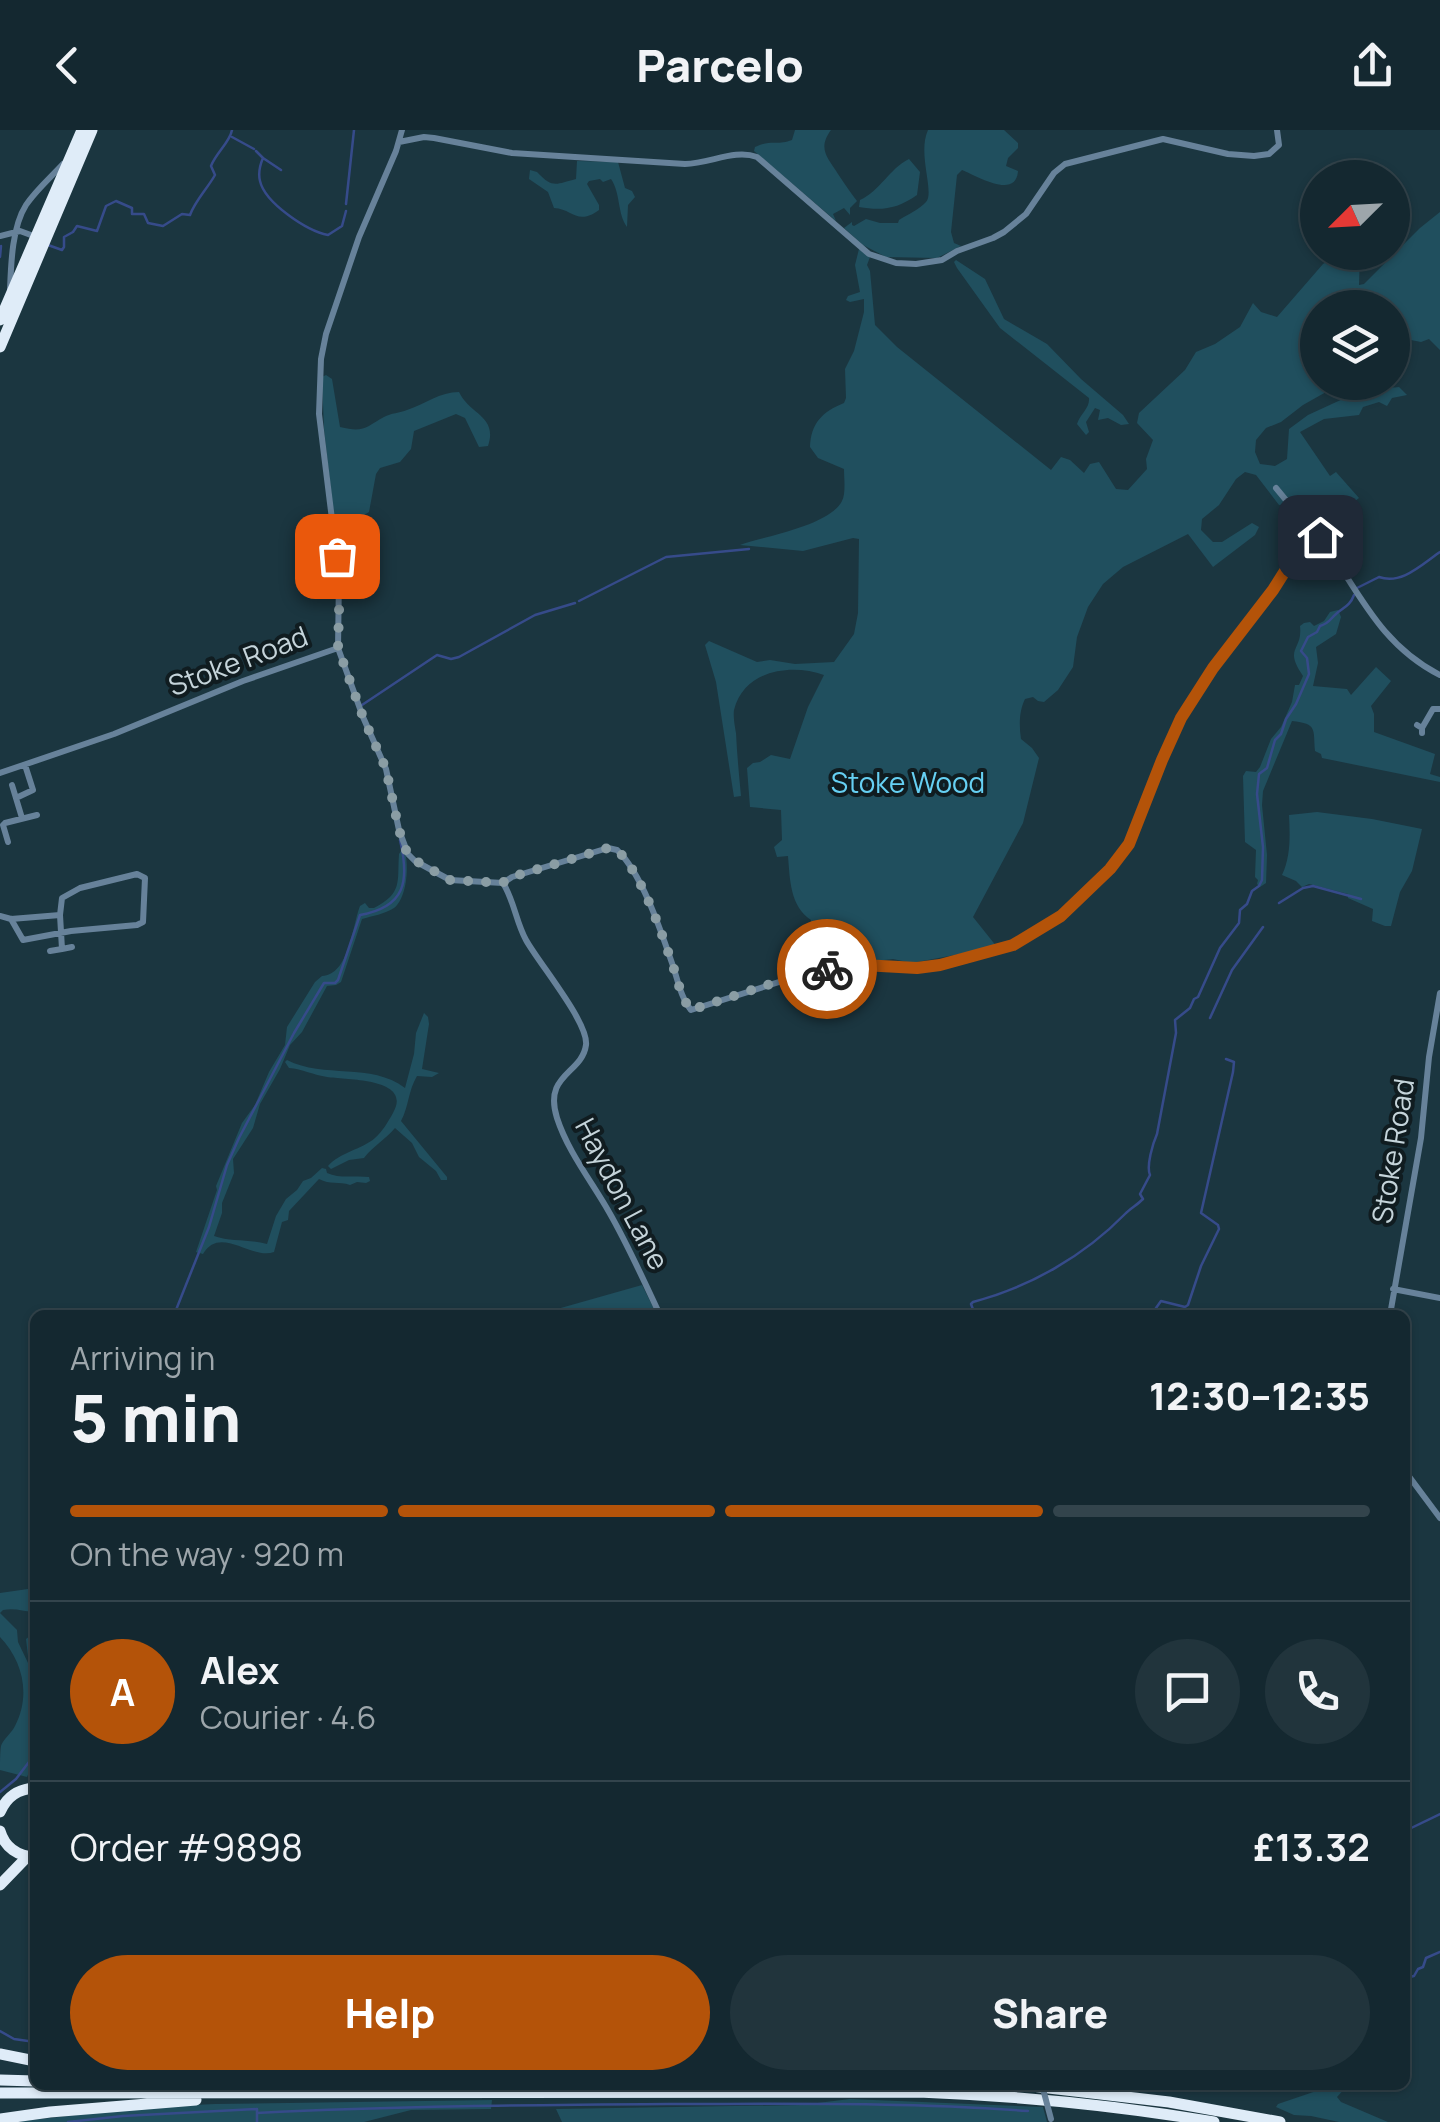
<!DOCTYPE html>
<meta charset="utf-8">
<style>
body{margin:0;font-family:Manrope,sans-serif;background:#21343c;color:#f1f3f6;height:100vh;display:flex;flex-direction:column;font-size:38px;white-space:nowrap}
*{box-sizing:border-box;margin:0}
p{font-size:32px;color:#9da6ab}
.icon{flex:none;width:55px;height:55px;fill:none;stroke:currentColor;stroke-width:2;stroke-linecap:round;stroke-linejoin:round}
.map{position:relative;flex:1;overflow:hidden}
.panel{position:absolute;left:30px;top:1180px;width:1380px;height:780px;display:flex;flex-direction:column;background:#142830;border-radius:15px;box-shadow:0 2px 8px #0004,0 0 0 2px #33444c}
.panel>*{flex:none}
.needle{width:65px;rotate:246deg}
.buttons{position:absolute;left:1300px;top:30px;display:grid;gap:20px}
.buttons a{display:grid;place-items:center;width:110px;height:110px;border-radius:50%;background:#142830;box-shadow:0 2px 8px #0004,0 0 0 2px #33444c;font-size:50px}
.pin{position:absolute;display:grid;place-items:center;width:85px;height:85px;color:#fff;margin:-42px;border-radius:20px;box-shadow:0 5px 15px #0006}
.courier{position:absolute;display:grid;place-items:center;width:100px;height:100px;margin:-50px;border:8px solid #b45309;border-radius:50%;background:#fff;color:#222;box-shadow:0 2px 12px #0007}
.head em{font-style:normal;font-weight:800}
.head div{display:flex;flex-direction:column-reverse}
.head{display:flex;align-items:center;justify-content:space-between;height:170px;padding:0 40px}
h1{font-size:65px;font-weight:800;line-height:75px}
.bar{display:grid;grid-template-columns:repeat(4,1fr);gap:15px 10px;align-content:center;height:120px;padding:0 40px}
.bar i{height:12px;border-radius:8px;background:#33444c}
.bar .on{background:#b45309}
.bar p{grid-column:span 4}
.line{display:flex;align-items:center;gap:25px;padding:0 40px;border-top:2px solid #33444c}
.line div{flex:1}
.round{display:grid;place-items:center;flex:none;width:105px;height:105px;border-radius:52px;background:#21343c}
.button{display:flex;gap:20px;margin-top:auto;padding:20px 40px}
.button a{flex:1;height:115px;border-radius:60px;background:#b45309;color:#fff;font-size:40px;font-weight:800;line-height:115px;text-align:center}
.button a+a{background:#21343c;color:#f1f3f6}
header{display:flex;justify-content:space-between;align-items:center;height:130px;padding:0 40px;background:#142830;font-size:45px;font-weight:800}
.map>svg:first-child{display:block}
.green{fill:#204f5e}
.lines{fill:none;stroke-linecap:round;stroke-linejoin:round}
.stream{stroke:#364b8a;stroke-width:2.5}
.minor{stroke:#67829a;stroke-width:6}
.highway{stroke:#dfecf8;stroke-width:11}
.minor-bridge{stroke:#67829a;stroke-width:6}
.done{stroke:#8a9da4;stroke-width:10;stroke-dasharray:0 18}
.route{stroke:#b45309;stroke-width:12}
.labels{text-anchor:middle;stroke-width:8;stroke-linejoin:round;paint-order:stroke}
.street-label{font-size:28px;fill:#c5d4da;stroke:#101c20}
.park-label{font-size:28px;fill:#66d0f3;stroke:#101c20}
</style>
<header><svg class="icon" aria-label="back" viewBox="0 0 24 24"><path d="M15 5l-7 7 7 7"/></svg>Parcelo<svg class="icon" aria-label="share" viewBox="0 0 24 24"><path d="M12 15V3M7 8l5-5 5 5M5 13v7h14v-7"/></svg></header>
<div class="map">
<svg width="1440" height="1992" viewBox="0 0 1440 1992">
<rect width="100%" height="100%" fill="#1b3640"/>
<path class="green" d="M795,0H831C817,19 828,28 838,44C844,53 850,62 857,71L850,78V85L844,78L833,84L836,91L754,21L755,17C771,9 777,16 792,10Z
M928,0H1004L1018,13V18L1008,28L1006,36L1018,41C1016,70 977,46 962,40L957,45L951,102L954,113L961,116L937,128L886,127L863,115L844,98L852,92V95L854,96L866,89L880,93H898L899,90C907,85 920,79 926,72C935,62 917,24 928,0Z
M909,29L920,42L917,65C897,79 882,81 859,77L860,70C880,61 889,39 909,29Z
M577,31L618,32L625,58L632,61L635,67L628,75L627,97C617,83 621,64 611,49L603,52L600,49L589,51L587,54L599,75V80C577,96 573,79 554,78L548,62L529,49L530,40L537,42C553,59 556,54 576,49Z
M1440,82V220L1429,209L1421,212L1411,210L1400,216L1393,217L1392,178H1318V252L1342,253L1303,275L1281,292L1266,298L1256,310L1255,322L1260,334L1275,336L1287,329L1289,299L1308,285L1371,256C1381,253 1389,259 1399,257L1407,265L1392,268L1387,276L1379,272L1363,277L1359,285L1324,289L1300,302L1330,346L1336,342L1359,368L1318,400L1292,373L1279,375L1256,345L1245,342L1236,349L1219,375L1202,389L1201,400L1213,412H1222L1252,393L1259,397L1255,405L1213,437L1188,404L1123,437L1103,454L1088,477L1077,507L1073,537L1058,560L1044,572L1038,571L1033,567L1025,569C1019,581 1019,596 1021,609L1032,618L1039,628L1023,693L973,787L997,817L912,833L893,829L812,838L805,821L810,812L811,790C790,776 790,750 788,726L777,727L774,717L782,710L781,680L750,677L747,638L753,633L760,632L771,625L790,629L808,577L824,545C791,533 744,540 734,580C733,587 735,597 736,603C737,624 739,645 741,666L734,667L716,552L705,515L709,511L757,532L770,530L795,534L834,532L854,504L858,483L859,409L853,408L803,421L740,415C765,406 829,396 842,371C846,363 844,349 844,339L818,328L810,317C811,293 822,282 844,273L846,268L845,239L854,221L864,182V169L850,172L846,170L848,166L860,162L855,135L859,119L870,127L867,135L870,141L875,195L897,217L1051,340L1061,327L1070,330L1084,343L1090,334L1099,332L1116,359L1128,360L1147,339L1146,329L1153,310L1137,293L1139,283L1185,240L1196,222L1215,214L1240,197L1253,173L1261,182L1277,187L1323,134L1341,123H1360L1359,155L1364,154L1420,98Z
M956,130L985,149L1004,189L1047,214L1081,249L1123,285L1129,294L1121,295L1108,288L1098,290L1100,280L1095,278L1086,292L1089,302L1086,305L1077,294C1080,284 1090,278 1089,268L1000,198L957,138L954,132Z
M326,245L332,249L340,297C364,303 366,297 384,287C391,283 400,283 407,280C425,274 440,262 459,262C470,285 498,286 488,316L479,317L465,288L456,284L414,301L411,319L400,332L380,338L376,344L369,382L364,385L334,387L324,299L322,247Z
M1338,480L1341,487L1336,504L1316,517L1318,533L1313,556L1347,559L1351,565L1376,537L1391,551L1371,576L1374,584V602L1435,624L1430,644L1440,647V652L1322,628L1321,624L1315,621C1313,599 1318,594 1292,591L1263,661L1262,675L1267,725L1266,753L1260,757L1257,754L1258,750L1255,747L1256,720L1245,712L1243,646L1246,641L1256,642L1260,637L1271,609L1281,597L1292,572L1295,555H1299L1303,546C1283,517 1303,521 1300,496L1304,493L1310,492L1314,496L1324,491L1330,482Z
M1317,682L1372,689L1422,699L1412,741L1400,762L1391,796H1385L1372,791L1373,779L1348,768V764L1309,754L1302,757L1296,751L1282,745C1291,726 1290,705 1289,685Z
M401,721L405,722C409,736 407,768 394,778C385,784 372,786 362,789L341,852L336,855L327,856L302,902L290,915L280,939L260,974L253,998L233,1029L234,1043L222,1073V1083L214,1106C231,1112 249,1109 267,1114L276,1086L286,1069L297,1060L303,1051L311,1048L322,1038L326,1039L327,1043C340,1049 355,1045 369,1047L370,1051L366,1053L357,1052L350,1055C339,1051 330,1055 319,1049L289,1081L288,1090L282,1092L274,1122C251,1130 220,1095 203,1124L196,1122L217,1060L216,1056L242,993L255,975L269,942L285,915L287,897L315,852L322,846C349,845 352,797 360,776L365,773L369,778H374C403,763 397,752 399,724Z
M424,883L428,887L429,894L422,939L439,943L432,947L417,946C408,961 409,976 401,991L447,1047V1050H441L436,1041L419,1027L412,1013L395,998C385,1010 373,1016 364,1028L349,1030L331,1039L328,1036C340,1022 361,1020 375,1008C382,1002 388,992 393,983C413,948 348,950 327,947C314,945 302,939 289,938L285,932L287,930C324,949 371,932 405,958L414,924L416,903Z
M642,1155L657,1185H536Z
M35,1458V1481C28,1483 16,1477 3,1480L0,1483L17,1500L18,1512L29,1535L26,1509L35,1502V1629L27,1647L0,1640C0,1633 0,1622 1,1616C3,1609 12,1603 15,1596C31,1565 23,1531 0,1507V1463Z
M1334,1955H1348L1337,1967L1341,1972L1388,1992H1339L1311,1986L1294,1985L1276,1977L1278,1974Z
M850,1969L1043,1977L1047,1992H562L556,1979L801,1975Z
M492,1970L491,1979L411,1980L364,1992H12L152,1977L215,1974Z"/>
<g class="lines">
<path class="stream" d="M232,7L254,19
M256,21L263,28C260,35 258,43 260,51C265,73 307,101 328,105L342,96L346,81
M263,28L281,40
M346,74L354,0
M48,115L62,120L64,117V107L73,102L77,96L97,101L106,76L116,71L132,78V84H144L148,93L163,96L182,84L190,85C195,71 207,59 215,45L211,36C216,23 230,12 232,0
M0,127L1,116
M1357,458L1379,447C1402,455 1422,434 1440,422
M579,471L666,427L749,419
M362,575L437,525L451,529L459,527L535,485L575,473
M1279,773L1303,758L1313,756L1361,769
M1210,888L1232,840L1263,797
M174,1185L209,1097L227,1035L239,1008L294,903L324,853H335L338,850L360,785C405,777 410,752 400,710
M975,1185L971,1174L973,1172C1030,1157 1084,1126 1125,1084C1131,1078 1137,1075 1143,1069L1140,1064L1150,1045C1146,1036 1153,1013 1157,1004L1176,903L1175,890L1190,878L1194,869L1198,867L1220,818L1239,793L1240,780L1247,774L1252,761L1259,756L1262,750L1263,717L1257,664L1259,644L1267,638L1275,610L1281,604L1286,589L1296,574L1309,544L1307,528L1301,521L1308,507L1317,502L1320,496C1330,493 1329,490 1336,484C1344,477 1350,476 1354,465
M1151,1185L1161,1171L1185,1177L1188,1175L1201,1136L1219,1099L1218,1095L1201,1083L1233,942L1234,932L1226,929
M0,1662L16,1649L35,1624
M1405,1701L1440,1684
M1405,1848L1414,1846L1418,1839L1423,1837L1426,1828L1440,1822
M0,1901L14,1909L35,1912
M257,1983C394,1976 532,1975 669,1974C789,1974 908,1972 1028,1981
M68,1992L123,1986L257,1979V1992"/>
<path class="minor" d="M402,0L396,21L359,107L326,204L321,229L319,284L339,446L338,518L363,587L386,639L399,700L408,724L415,731L450,750L503,753L512,747L608,718L617,720C642,743 662,804 673,836C678,851 681,868 691,880L817,840L882,835L917,838L1000,820C1043,805 1106,754 1128,715C1139,698 1144,677 1150,658C1160,630 1173,601 1189,576C1224,520 1271,471 1303,413L1314,404L1324,412C1360,464 1381,515 1440,545
M399,12L424,7L434,8L512,23L685,34C711,33 735,19 757,27L869,124L896,133L916,134L942,130L957,121L993,108L1004,102L1026,84L1054,43L1065,34L1163,9L1228,24L1254,26L1269,24L1279,15L1277,0
M0,106L20,101L39,108
M10,160C11,134 12,97 26,75C36,60 51,47 63,34
M1276,358L1314,404
M1417,595L1422,598V603
M1422,598L1433,579H1440
M0,643L114,604L243,551L338,518
M12,655L22,688
M16,668L33,660L25,635
M8,712L3,695L5,693L37,685
M503,753C514,770 516,792 526,810C538,832 589,893 586,915C582,944 543,944 557,988C568,1022 592,1052 609,1082C628,1115 644,1151 660,1185
M60,785L62,819L72,817
M0,786L11,789L60,785L62,768L80,758L137,744L145,748L143,792L137,795L71,801L23,810L11,789
M50,821L62,819
M1393,1159L1440,1168
M1390,1185L1421,1008L1429,927L1440,863
M1405,1341L1440,1388"/>
<path class="highway" d="M0,190L82,0
M0,217L92,0
M0,1682C7,1666 18,1659 35,1658
M0,1701C5,1718 18,1726 35,1727
M0,1755L27,1727
M0,1924L35,1931
M0,1950L35,1951
M1023,1955L1169,1972L1280,1992
M0,1963L919,1962C1019,1966 1116,1975 1214,1992
M0,1989L50,1982L196,1970"/>
<path class="minor-bridge" d="M1042,1955L1051,1989"/>
</g>
<g class="lines">
<path class="done" d="M337,426L340,446L338,518L363,587L386,639L399,700L406,720L416,731L450,750L502,753L512,747L608,718L617,720C641,742 662,804 673,836C678,851 681,868 691,880L804,843L827,839"/>
<path class="route" d="M827,839L863,835L917,838L940,835L1013,815L1061,786L1110,739L1129,714L1162,630L1181,588L1213,538L1273,460L1302,414L1314,404L1320,407"/>
</g>
<g class="labels">
<g class="street-label">
<text transform="translate(238 531) rotate(-21)" y="10">Stoke Road</text>
<text transform="translate(1393 1021) rotate(-81)" y="10">Stoke Road</text>
<text transform="translate(622 1064) rotate(62)" y="10">Haydon Lane</text>
</g>
<g class="park-label">
<text x="908" y="663">Stoke Wood</text>
</g>
</g>
</svg>
<div class="buttons">
<a><svg class="needle" viewBox="-14 -14 28 28"><path d="M0-13l5 13h-10z" fill="#e53935"/><path d="M0 13l5-13h-10z" fill="#9da6ab"/></svg></a>
<a><svg class="icon" aria-label="layers" viewBox="0 0 24 24"><path d="M12 4l9 5-9 5-9-5zM3 14l9 5 9-5"/></svg></a>
</div>
<div class="pin" style="left:337px;top:426px;background:#ea580c"><svg class="icon" aria-label="bag" viewBox="0 0 24 24"><path d="M5 8h14l-1 12H6zM9 8a3 3 0 0 1 6 0"/></svg></div>
<div class="pin" style="left:1320px;top:407px;background:#1f2937"><svg class="icon" aria-label="home" viewBox="0 0 24 24"><path d="M3 11l9-7 9 7M6 9v11h12V9"/></svg></div>
<div class="courier" style="left:827px;top:839px"><svg class="icon" aria-label="bike" viewBox="0 0 24 24"><circle cx="6" cy="16" r="4"/><circle cx="18" cy="16" r="4"/><path d="M6 16l4-8h5l3 8M10 8l3 8H6M13 5h3"/></svg></div>
<section class="panel">
<div class="head"><div><h1>5 min</h1><p>Arriving in</p></div><em>12:30–12:35</em></div>
<div class="bar"><i class="on"></i><i class="on"></i><i class="on"></i><i></i><p>On the way · 920 m</p></div>
<div class="line" style="height:180px"><b class="round" style="background:#b45309;color:#fff">A</b><div><b>Alex</b><p>Courier · 4.6</p></div><a class="round"><svg class="icon" aria-label="chat" viewBox="0 0 24 24"><path d="M4 5h16v11H9l-5 4z"/></svg></a><a class="round"><svg class="icon" aria-label="phone" viewBox="0 0 24 24"><path d="M5 4h4l2 5-3 2q2 4 5 5l2-3 5 2v4C11 20 4 13 5 4z"/></svg></a></div>
<div class="line" style="height:130px"><div>Order #9898</div><b>£13.32</b></div>
<div class="button"><a>Help</a><a>Share</a></div>
</section>
</div>
